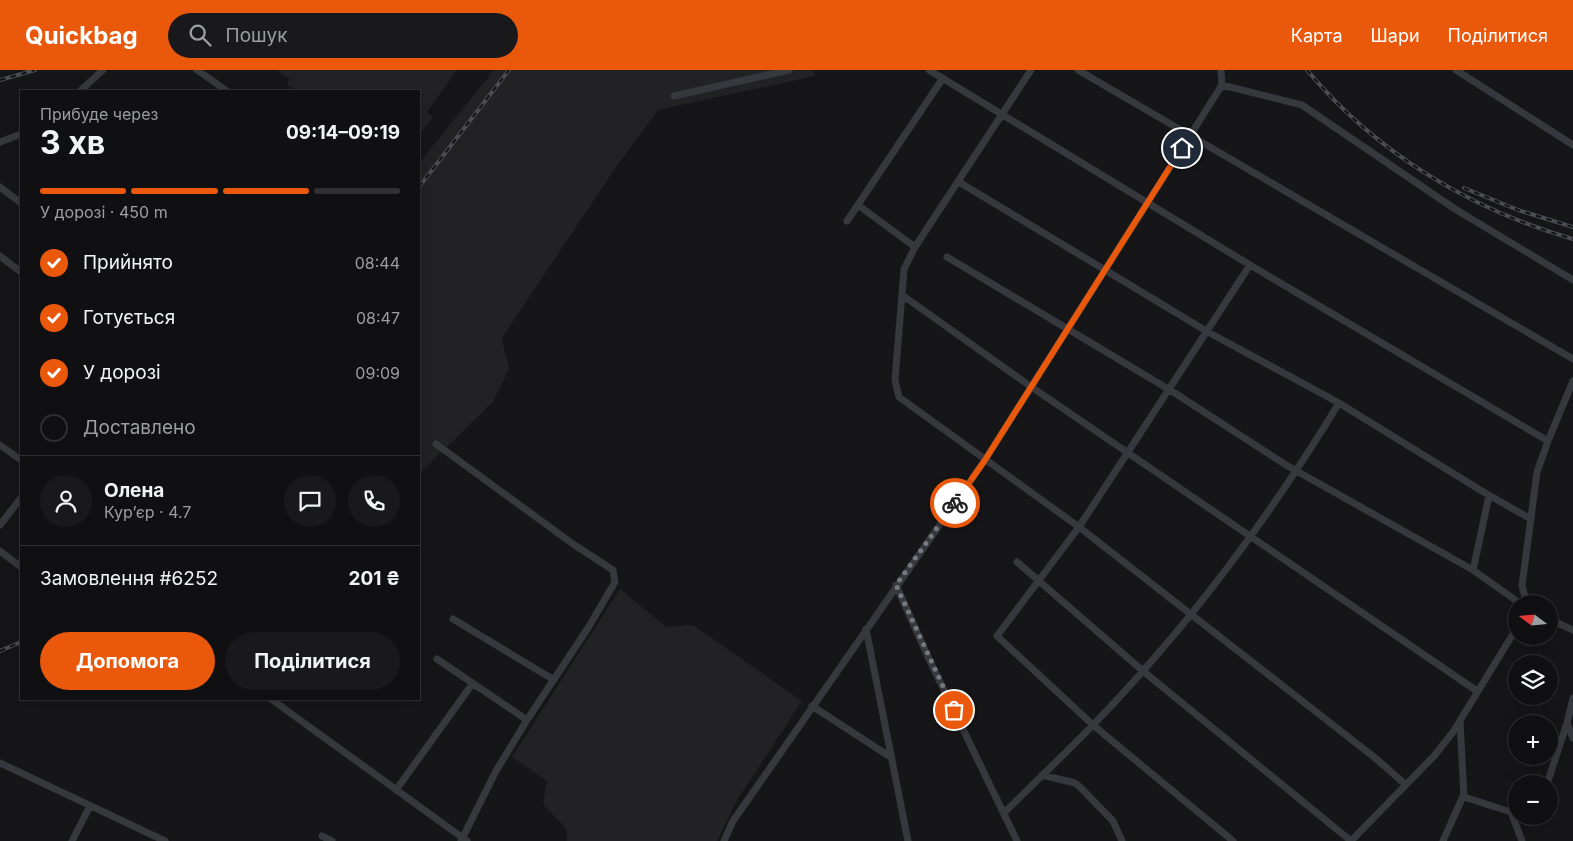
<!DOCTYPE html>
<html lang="uk">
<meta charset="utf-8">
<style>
body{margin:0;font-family:Inter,sans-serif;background:#19191b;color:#f1f3f6;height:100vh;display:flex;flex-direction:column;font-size:19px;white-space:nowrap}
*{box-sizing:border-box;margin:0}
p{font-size:16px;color:#9c9d9f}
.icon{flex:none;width:28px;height:28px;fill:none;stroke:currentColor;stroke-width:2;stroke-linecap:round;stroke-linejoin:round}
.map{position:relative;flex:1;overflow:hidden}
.sheet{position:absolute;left:20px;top:20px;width:400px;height:610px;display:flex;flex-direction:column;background:#101012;border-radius:0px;box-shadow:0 5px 20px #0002,0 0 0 1px #303032}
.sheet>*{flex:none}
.needle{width:32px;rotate:286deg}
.buttons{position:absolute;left:1508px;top:525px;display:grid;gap:10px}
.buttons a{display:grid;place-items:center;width:50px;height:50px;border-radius:50%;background:#101012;box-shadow:0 5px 20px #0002,0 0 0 1px #303032;font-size:25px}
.pin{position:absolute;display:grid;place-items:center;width:42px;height:42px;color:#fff;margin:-21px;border:2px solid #fff;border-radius:50%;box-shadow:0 1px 5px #0007}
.courier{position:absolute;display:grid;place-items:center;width:50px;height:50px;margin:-25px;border:4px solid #ea580c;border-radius:50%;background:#fff;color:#222;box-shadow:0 1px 6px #0007}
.headline em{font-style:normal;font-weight:700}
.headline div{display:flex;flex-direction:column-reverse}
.headline{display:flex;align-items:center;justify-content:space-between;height:85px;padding:0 20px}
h1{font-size:32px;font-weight:700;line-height:38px}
.bar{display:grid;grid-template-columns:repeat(4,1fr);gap:8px 5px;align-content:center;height:60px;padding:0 20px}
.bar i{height:6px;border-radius:4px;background:#303032}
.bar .selected{background:#ea580c}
.bar p{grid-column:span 4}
.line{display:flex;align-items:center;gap:12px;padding:0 20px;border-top:1px solid #303032}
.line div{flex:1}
.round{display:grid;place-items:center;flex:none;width:52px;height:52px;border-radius:26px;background:#19191b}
ol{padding:0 20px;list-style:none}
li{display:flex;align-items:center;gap:15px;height:55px}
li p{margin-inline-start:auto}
li .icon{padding:5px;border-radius:50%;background:#ea580c;color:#fff;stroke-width:4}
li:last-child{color:#9c9d9f}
li i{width:28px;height:28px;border:2px solid #303032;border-radius:50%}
.action{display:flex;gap:10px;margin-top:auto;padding:10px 20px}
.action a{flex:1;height:58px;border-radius:30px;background:#ea580c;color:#fff;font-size:20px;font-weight:700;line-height:58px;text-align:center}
.action a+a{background:#19191b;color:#f1f3f6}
header{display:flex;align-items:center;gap:30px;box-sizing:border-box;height:70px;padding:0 25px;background:#ea580c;color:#fff}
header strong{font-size:24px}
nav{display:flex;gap:28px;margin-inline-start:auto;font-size:18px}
.search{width:350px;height:45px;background:#19191b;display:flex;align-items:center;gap:12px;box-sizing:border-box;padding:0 18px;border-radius:28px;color:#9c9d9f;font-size:19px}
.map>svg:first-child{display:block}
.built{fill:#222225}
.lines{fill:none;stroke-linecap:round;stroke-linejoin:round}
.minor{stroke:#37383d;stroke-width:7}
.rail-casing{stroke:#4a4c52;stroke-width:4}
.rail{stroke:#111113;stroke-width:2;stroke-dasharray:5.5;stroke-linecap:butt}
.done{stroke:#757880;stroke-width:5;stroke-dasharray:0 9}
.route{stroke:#ea580c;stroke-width:6}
</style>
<header>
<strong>Quickbag</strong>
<div class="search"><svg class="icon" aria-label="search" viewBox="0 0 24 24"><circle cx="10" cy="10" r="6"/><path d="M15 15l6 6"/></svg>Пошук</div>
<nav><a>Карта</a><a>Шари</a><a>Поділитися</a></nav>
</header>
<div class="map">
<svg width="1573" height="771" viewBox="0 0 1573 771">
<rect width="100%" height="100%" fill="#161618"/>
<path class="built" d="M277,0H457L427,42L433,47L419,65V21H297L287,14L289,9Z
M494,0H814L815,6L658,40L619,93L502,268L509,299L493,332L419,404V93Z
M620,519L666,557L693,555L802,631L736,732L717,771H567V760L543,734L547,711L512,687Z"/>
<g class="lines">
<path class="minor" d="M197,0L227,21
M929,0L1250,195L1548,371
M1031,0L915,177L904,199L895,310L899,327L1079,457L1374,687L1405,714
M1078,0L1573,289
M1221,0L1222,15L1302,35L1455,139L1573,210
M1456,0L1573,75
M80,21L103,0
M674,26L789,0
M0,72L21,64
M959,112L1208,262L1339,333L1485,423L1531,449
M0,117L21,133
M858,135L915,177
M847,151L943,8
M0,186L21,202
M947,187L1170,320L1286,395L1473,500L1521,534
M902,225L1030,316L1477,621
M436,374L573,474L613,500L615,512L588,558L527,650L496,701L461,771
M0,375L21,390
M0,455L21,428
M0,481L21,497
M1017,492L1143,601L1351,771
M1473,500L1489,426
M896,515L929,589L1017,771
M1527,534L1522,516L1537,402L1548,371L1573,311
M453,549L554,610
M1549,549L1573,560
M866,559L908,771
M437,589L527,650
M271,629L467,771
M812,636L892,688
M1460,651L1464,727L1511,742L1522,771
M1567,653L1573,668
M0,693L165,771
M1042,705L1075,713L1080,717L1113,751L1122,771
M1547,714L1567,653L1573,628
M396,720L473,613
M1004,743C1034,713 1064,685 1093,655C1187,558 1269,448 1339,333
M322,766L332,771
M72,771L90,736
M724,771L733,751L985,390L1222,15
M1233,771L1093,655L997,566L1079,457L1250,195
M1351,771L1434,686L1453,662L1516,559
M1443,771L1464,724"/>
<g class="rail-casing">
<path id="rail" d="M1307,0C1375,82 1471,140 1573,169
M0,10L35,0
M419,117L509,0
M1464,118L1518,140L1573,157
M0,581L21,572"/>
</g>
<use href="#rail" class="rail"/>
</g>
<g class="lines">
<path class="done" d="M954,640L896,515L955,433"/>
<path class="route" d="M955,433L985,390L1182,78"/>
</g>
</svg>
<div class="buttons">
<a><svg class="needle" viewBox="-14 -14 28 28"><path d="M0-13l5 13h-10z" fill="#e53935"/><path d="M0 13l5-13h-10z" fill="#9c9d9f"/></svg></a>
<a><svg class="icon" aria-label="layers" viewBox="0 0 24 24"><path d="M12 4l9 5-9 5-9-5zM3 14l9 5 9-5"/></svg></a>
<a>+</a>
<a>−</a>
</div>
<div class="pin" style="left:954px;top:640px;background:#ea580c"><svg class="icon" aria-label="bag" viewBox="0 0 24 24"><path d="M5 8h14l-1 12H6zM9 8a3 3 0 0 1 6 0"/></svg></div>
<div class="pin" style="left:1182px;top:78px;background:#1f2937"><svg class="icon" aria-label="home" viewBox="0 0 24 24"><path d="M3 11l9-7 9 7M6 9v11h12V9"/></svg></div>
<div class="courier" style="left:955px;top:433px"><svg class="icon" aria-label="bike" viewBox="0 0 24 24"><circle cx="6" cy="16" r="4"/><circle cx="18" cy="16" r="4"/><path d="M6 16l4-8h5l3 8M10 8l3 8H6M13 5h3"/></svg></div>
<section class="sheet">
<div class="headline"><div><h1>3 хв</h1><p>Прибуде через</p></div><em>09:14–09:19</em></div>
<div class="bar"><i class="selected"></i><i class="selected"></i><i class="selected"></i><i></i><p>У дорозі · 450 m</p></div>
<ol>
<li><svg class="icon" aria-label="check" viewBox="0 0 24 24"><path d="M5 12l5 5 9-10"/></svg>Прийнято<p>08:44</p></li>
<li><svg class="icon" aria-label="check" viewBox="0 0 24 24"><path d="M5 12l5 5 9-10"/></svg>Готується<p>08:47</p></li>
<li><svg class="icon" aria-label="check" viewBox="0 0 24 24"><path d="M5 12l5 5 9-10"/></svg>У дорозі<p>09:09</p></li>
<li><i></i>Доставлено</li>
</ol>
<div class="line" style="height:90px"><a class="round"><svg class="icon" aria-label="person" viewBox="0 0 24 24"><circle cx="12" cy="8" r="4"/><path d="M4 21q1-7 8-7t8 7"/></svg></a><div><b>Олена</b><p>Кур’єр · 4.7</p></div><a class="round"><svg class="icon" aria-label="chat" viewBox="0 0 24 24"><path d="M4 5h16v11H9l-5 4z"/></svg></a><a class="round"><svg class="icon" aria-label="phone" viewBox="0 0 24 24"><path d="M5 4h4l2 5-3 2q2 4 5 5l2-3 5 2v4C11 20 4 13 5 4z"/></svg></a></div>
<div class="line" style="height:65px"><div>Замовлення #6252</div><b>201 ₴</b></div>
<div class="action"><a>Допомога</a><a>Поділитися</a></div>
</section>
</div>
